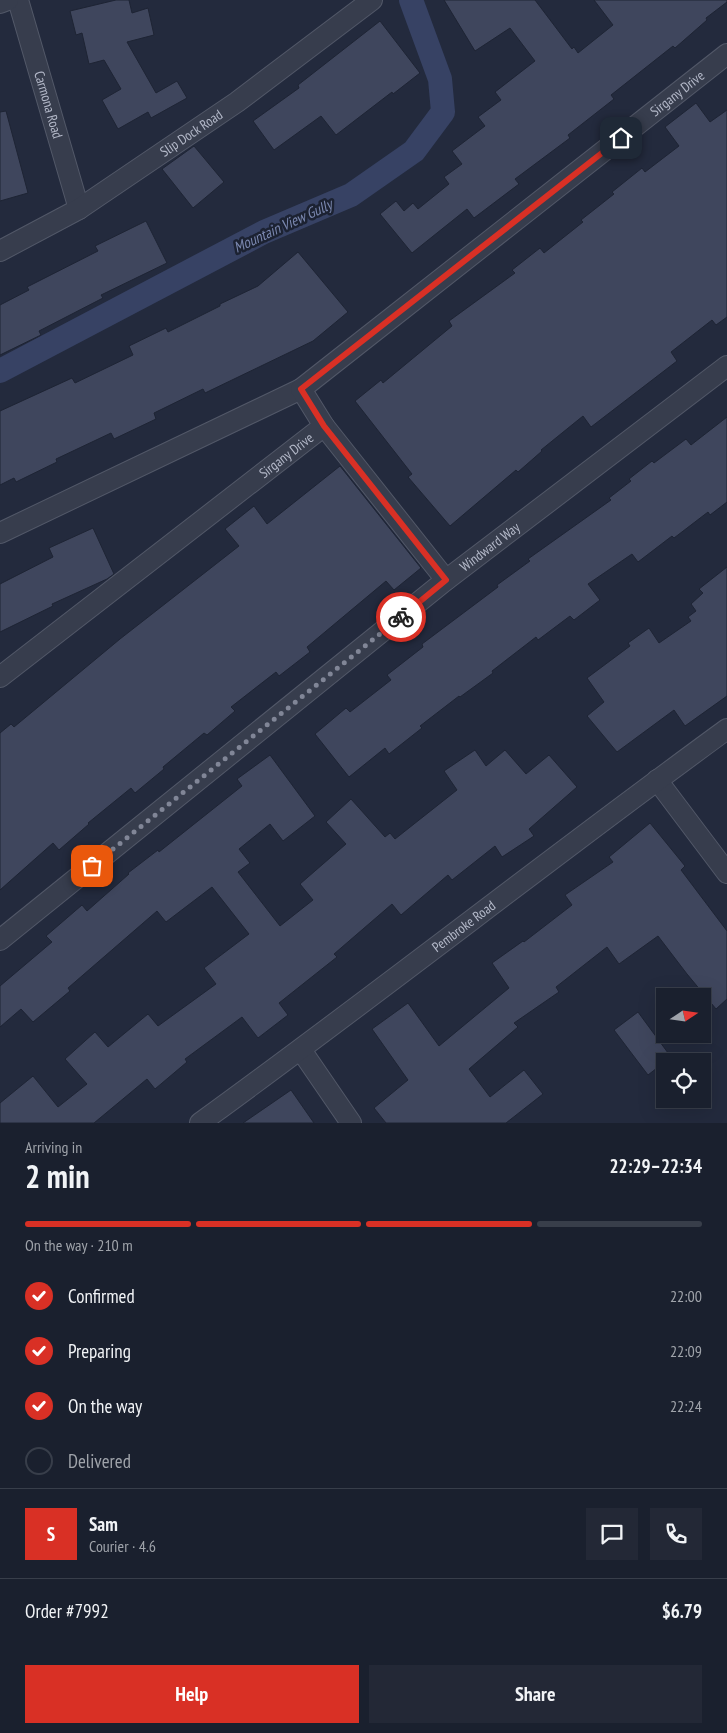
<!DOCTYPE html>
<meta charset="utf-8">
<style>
body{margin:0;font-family:"PT Sans Narrow",sans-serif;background:#232836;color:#f1f3f6;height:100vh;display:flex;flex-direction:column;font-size:19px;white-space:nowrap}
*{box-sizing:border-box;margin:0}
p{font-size:16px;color:#9fa3aa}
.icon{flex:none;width:28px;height:28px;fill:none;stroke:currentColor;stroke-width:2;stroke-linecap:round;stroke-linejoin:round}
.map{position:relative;height:1123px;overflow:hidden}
.side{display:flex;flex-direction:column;background:#1a202e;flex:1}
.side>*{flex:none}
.needle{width:32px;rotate:77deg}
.buttons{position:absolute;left:656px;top:988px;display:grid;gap:10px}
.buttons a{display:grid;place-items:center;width:55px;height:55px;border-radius:0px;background:#1a202e;box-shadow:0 5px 20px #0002,0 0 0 1px #383e4a;font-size:25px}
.pin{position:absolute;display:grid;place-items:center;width:42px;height:42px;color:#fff;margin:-21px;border-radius:10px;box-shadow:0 2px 8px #0006}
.courier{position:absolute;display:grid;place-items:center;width:50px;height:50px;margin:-25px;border:4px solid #d93025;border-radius:50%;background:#fff;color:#222;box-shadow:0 1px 6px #0007}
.overview em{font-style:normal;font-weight:600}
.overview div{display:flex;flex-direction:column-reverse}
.overview{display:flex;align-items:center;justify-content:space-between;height:85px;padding:0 25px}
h1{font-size:32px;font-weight:600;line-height:38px}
.bar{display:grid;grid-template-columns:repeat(4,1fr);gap:8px 5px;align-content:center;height:60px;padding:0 25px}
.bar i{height:6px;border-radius:4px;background:#383e4a}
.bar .active{background:#d93025}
.bar p{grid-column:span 4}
.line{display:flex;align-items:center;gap:12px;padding:0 25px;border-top:1px solid #383e4a}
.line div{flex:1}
.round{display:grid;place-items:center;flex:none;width:52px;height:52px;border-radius:0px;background:#232836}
ol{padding:0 25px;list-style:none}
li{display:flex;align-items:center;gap:15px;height:55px}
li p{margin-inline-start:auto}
li .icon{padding:5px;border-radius:50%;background:#d93025;color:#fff;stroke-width:4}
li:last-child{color:#9fa3aa}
li i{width:28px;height:28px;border:2px solid #383e4a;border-radius:50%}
.cta{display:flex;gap:10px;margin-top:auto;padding:10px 25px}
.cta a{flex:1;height:58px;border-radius:0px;background:#d93025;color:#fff;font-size:20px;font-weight:600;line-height:58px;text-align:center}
.cta a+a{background:#232836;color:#f1f3f6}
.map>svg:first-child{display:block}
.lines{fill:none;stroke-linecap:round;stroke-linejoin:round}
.canal{stroke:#374264;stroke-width:24}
.building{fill:#3f465d;stroke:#1e2434}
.street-casing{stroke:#525868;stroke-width:22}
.street{stroke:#373d4d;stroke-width:20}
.done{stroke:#818697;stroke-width:5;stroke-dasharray:0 9}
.route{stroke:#d93025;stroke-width:6}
.labels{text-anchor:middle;stroke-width:5;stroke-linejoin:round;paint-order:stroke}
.street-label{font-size:14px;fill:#b3b8c8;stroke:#1c2232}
.water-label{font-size:15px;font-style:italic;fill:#7b88b0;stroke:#1c2232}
</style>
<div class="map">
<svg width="727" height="1123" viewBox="0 0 727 1123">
<rect width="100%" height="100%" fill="#232a3d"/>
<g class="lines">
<path class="canal" d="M0,371L264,232L351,195L414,151L443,112L440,79L411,0"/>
</g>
<path class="building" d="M116,0H129L132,13L148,8L154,35L127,42L156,93L177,81L187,98L151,118L148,112L118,129L102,100L121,89L104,60L89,64L82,33L76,35L70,11Z
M444,0H535L572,49L574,47L578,53L613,25L594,0H727V2L706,18L707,20L675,48L673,46L611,95L614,99L568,135L570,138L515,179L519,184L474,218L467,209L412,253L380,214L396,201L404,211L413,203L418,209L449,184L444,177L462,164L452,151L485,126L478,117L501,100L495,92L535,61L510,28L475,51Z
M380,21L420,73L393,94L392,92L336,135L321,116L274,150L253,121L299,88L298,85Z
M696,103L710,122L727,110V317L716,325L712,320L671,352L677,361L591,427L583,416L541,450L542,451L518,472L516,470L450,526L408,477L412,474L355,401L381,380L383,383L452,326L449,321L515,273L512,270L540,248L544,253L583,222L581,220L614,194L612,192L642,168L645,172L679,146L665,127Z
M6,111L28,193L0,201V112Z
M194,146L224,182L193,208L162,169Z
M146,221L167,263L101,295L103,298L39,331L41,335L0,355V305L29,290L27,287L98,251L95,246Z
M298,252L348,312L313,341L205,393L203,389L154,413L156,419L114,439L111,433L56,459L57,462L16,482L14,478L0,485V411L72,378L75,383L133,355L129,346L166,328L168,332L220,306V304L258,286Z
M727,417V502L710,515L708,512L674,538L672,536L638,562L632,554L588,584L600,600L574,620L570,616L538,640L536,637L492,671L493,673L460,697L459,696L420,726L422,728L389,754L385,748L349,777L315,734L346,708L350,712L391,680L387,675L423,647L422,644L498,587L497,585L530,561L528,559L611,500L609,498L631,481L629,479L652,461L654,463L686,439L691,445Z
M340,466L421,568L394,590L386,581L307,647L310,652L279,676L276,672L231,707L235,711L207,735L204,733L163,767L164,769L135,793L131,788L88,823L89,824L59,850L53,843L0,890V733L11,724L14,727L120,639L239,546L225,529L254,506L267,524Z
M93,528L114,574L107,579L52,604L53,606L0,632V584L53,557L49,548Z
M727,567V696L685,726L674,710L617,752L587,716L604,702L587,678L630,646L628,643L649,628L659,643L691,621L688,617L696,611L691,604L703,593L699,589Z
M475,750L486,766L505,750L526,774L549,755L577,787L529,829L534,836L502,857L495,846L452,880L448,875L401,915L392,904L334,954L337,957L279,1003L288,1015L258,1038L242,1017L185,1059L187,1062L155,1089L147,1079L94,1123H0V1103L33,1076L58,1107L87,1084L65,1059L95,1032L108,1047L148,1014L158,1026L216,984L204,968L249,934L212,887L166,922L157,911L68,988L70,991L33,1022L21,1009L0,1027V986L52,942L46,936L82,905L87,911L129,874L128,873L158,850L159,852L242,786L237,779L270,755L315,816L283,841L270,824L239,849L250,863L238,872L280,926L313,900L300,884L346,844L326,822L351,799L385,837L390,833L395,839L457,790L444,771Z
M650,823L685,866L681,870L727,931V999L716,1009L687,974L658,936L619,964L607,947L556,987L559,992L514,1023L518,1027L469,1069L490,1097L524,1070L543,1094L506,1123H386L374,1108L408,1080L372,1029L408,1003L439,1046L509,988L492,963L523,941L524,942L572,905L565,895L613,862L609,857Z
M638,1012L671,1057L648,1075L614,1030Z
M291,1090L314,1123H243Z"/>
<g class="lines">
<g class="street-casing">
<g id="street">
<path id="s1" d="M18,0L79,209"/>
<path d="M0,3L8,0"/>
<path id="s2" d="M0,251L79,209L237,102L372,0"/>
<path d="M324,426L446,580"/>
<path d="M0,533L301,389"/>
<path id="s3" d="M0,677L324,426L301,389L727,54"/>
<path d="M657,780L727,873"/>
<path id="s4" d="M0,940L446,580L727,366"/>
<path d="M301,1050L351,1123"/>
<path id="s5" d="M200,1123C378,994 550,858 727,729"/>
</g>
</g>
<use href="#street" class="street"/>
</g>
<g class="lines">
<path class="done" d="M92,866L401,617"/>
<path class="route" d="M401,617L446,580L324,426L301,389L621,138"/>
</g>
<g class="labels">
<g class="street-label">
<text dy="5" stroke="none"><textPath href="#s3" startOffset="932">Sirgany Drive</textPath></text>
<text dy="5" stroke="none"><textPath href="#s1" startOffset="109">Carmona Road</textPath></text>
<text dy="5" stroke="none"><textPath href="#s2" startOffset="225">Slip Dock Road</textPath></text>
<text dy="5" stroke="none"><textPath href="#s3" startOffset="362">Sirgany Drive</textPath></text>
<text dy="5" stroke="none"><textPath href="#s4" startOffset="628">Windward Way</textPath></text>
<text dy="5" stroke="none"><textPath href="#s5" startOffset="329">Pembroke Road</textPath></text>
</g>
<g class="water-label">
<text transform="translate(283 226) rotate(-25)" y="5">Mountain View Gully</text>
</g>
</g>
</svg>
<div class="buttons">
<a><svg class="needle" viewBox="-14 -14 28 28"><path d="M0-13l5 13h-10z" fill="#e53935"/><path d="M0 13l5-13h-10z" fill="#9fa3aa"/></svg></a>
<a><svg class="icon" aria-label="locate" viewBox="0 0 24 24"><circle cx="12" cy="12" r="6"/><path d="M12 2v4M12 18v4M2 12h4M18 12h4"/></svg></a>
</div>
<div class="pin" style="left:92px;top:866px;background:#ea580c"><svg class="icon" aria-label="bag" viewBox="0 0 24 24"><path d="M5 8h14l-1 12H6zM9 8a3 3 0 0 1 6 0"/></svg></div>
<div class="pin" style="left:621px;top:138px;background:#1f2937"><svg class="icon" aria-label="home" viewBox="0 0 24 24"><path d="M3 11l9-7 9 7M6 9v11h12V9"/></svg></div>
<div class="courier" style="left:401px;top:617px"><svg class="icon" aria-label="bike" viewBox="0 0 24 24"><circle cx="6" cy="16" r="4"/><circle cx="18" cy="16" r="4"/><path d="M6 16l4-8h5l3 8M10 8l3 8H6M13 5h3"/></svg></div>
</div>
<section class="side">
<div class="overview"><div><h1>2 min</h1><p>Arriving in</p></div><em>22:29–22:34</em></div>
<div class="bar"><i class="active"></i><i class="active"></i><i class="active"></i><i></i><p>On the way · 210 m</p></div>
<ol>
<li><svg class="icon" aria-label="check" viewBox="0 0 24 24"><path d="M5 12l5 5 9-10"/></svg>Confirmed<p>22:00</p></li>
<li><svg class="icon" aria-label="check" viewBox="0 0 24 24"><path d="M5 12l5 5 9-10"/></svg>Preparing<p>22:09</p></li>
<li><svg class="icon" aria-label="check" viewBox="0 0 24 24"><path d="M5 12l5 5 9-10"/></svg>On the way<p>22:24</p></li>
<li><i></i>Delivered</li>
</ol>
<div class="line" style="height:90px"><b class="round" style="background:#d93025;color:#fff">S</b><div><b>Sam</b><p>Courier · 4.6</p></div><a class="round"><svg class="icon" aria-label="chat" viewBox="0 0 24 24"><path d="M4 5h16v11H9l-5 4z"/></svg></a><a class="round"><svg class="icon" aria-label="phone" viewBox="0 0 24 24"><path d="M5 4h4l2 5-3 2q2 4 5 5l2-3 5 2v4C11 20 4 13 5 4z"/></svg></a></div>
<div class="line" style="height:65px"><div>Order #7992</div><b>$6.79</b></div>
<div class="cta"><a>Help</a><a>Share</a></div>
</section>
